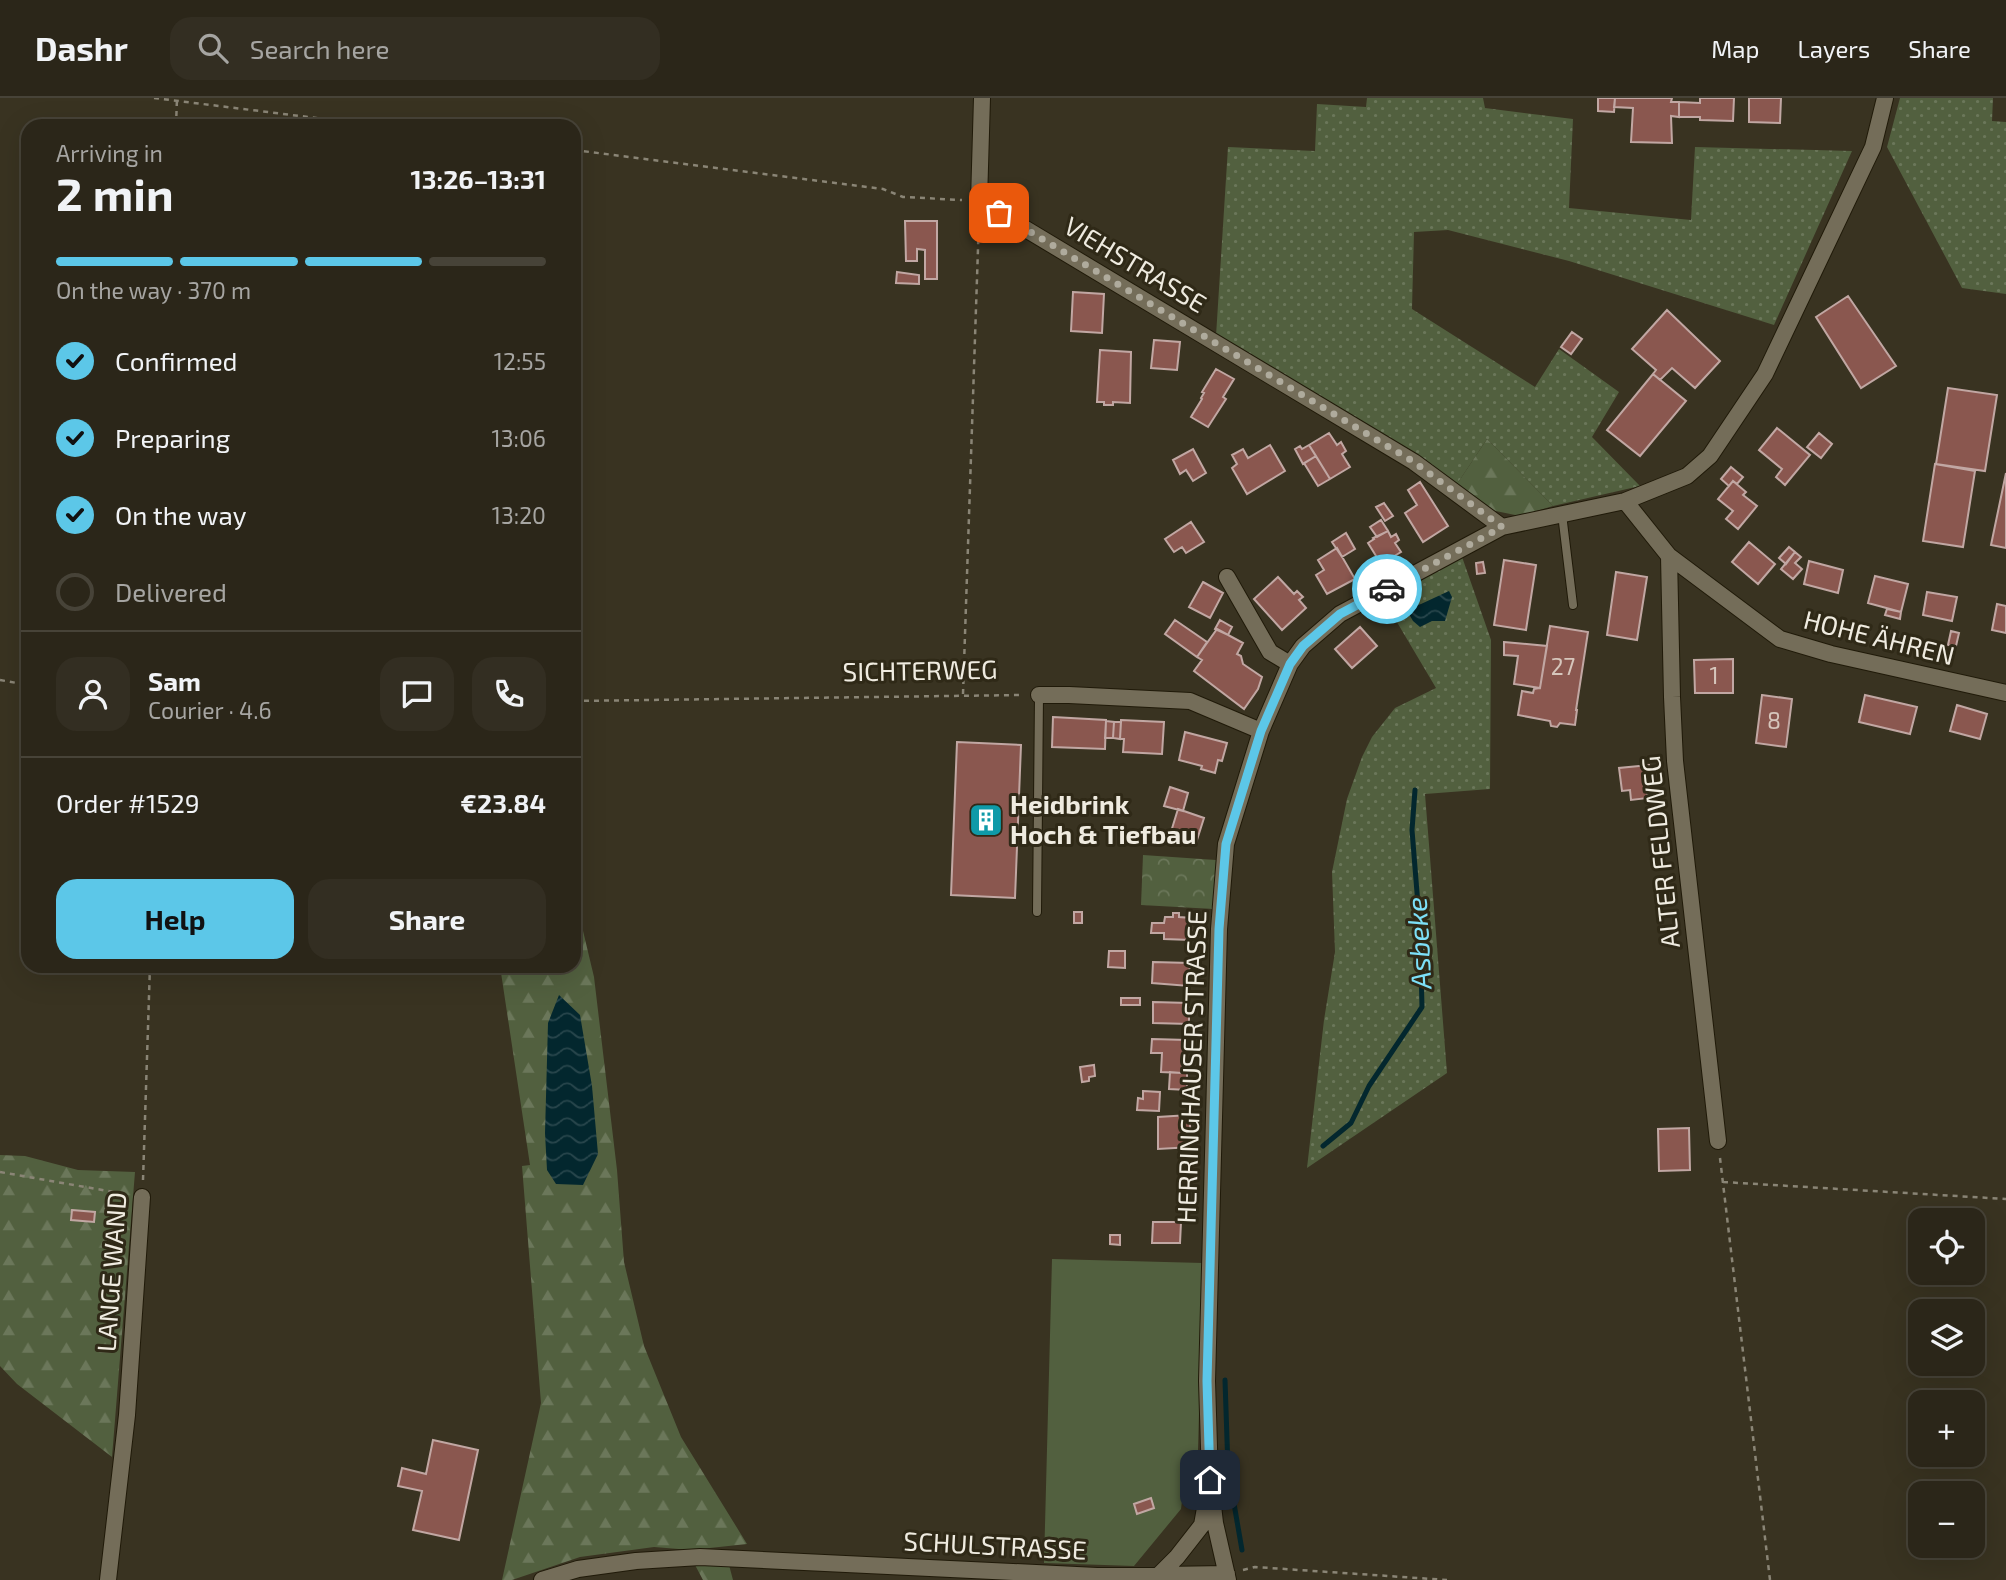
<!DOCTYPE html>
<meta charset="utf-8">
<style>
body{margin:0;font-family:"Exo 2",sans-serif;background:#332e22;color:#f1f3f6;height:100vh;display:flex;flex-direction:column;font-size:26px;white-space:nowrap}
*{box-sizing:border-box;margin:0}
p{font-size:23px;color:#a6a5a2}
.icon{flex:none;width:38px;height:38px;fill:none;stroke:currentColor;stroke-width:2;stroke-linecap:round;stroke-linejoin:round}
.map{position:relative;flex:1;overflow:hidden}
.drawer{position:absolute;left:21px;top:21px;width:560px;height:854px;display:flex;flex-direction:column;background:#2b2619;border-radius:21px;box-shadow:0 7px 28px #0002,0 0 0 2px #474338}
.drawer>*{flex:none}
.controls{position:absolute;left:1908px;top:1110px;display:grid;gap:14px}
.controls a{display:grid;place-items:center;width:77px;height:77px;border-radius:14px;background:#2b2619;box-shadow:0 7px 28px #0002,0 0 0 2px #474338;font-size:35px}
.pin{position:absolute;display:grid;place-items:center;width:60px;height:60px;color:#fff;margin:-30px;border-radius:14px;box-shadow:0 4px 10px #0006}
.courier{position:absolute;display:grid;place-items:center;width:70px;height:70px;margin:-35px;border:5px solid #5cc7e8;border-radius:50%;background:#fff;color:#222;box-shadow:0 2px 9px #0007}
.summary em{font-style:normal;font-weight:700}
.summary div{display:flex;flex-direction:column-reverse}
.summary{display:flex;align-items:center;justify-content:space-between;height:119px;padding:0 35px}
h1{font-size:46px;font-weight:700;line-height:52px}
.bar{display:grid;grid-template-columns:repeat(4,1fr);gap:10px 7px;align-content:center;height:84px;padding:0 35px}
.bar i{height:9px;border-radius:5px;background:#474338}
.bar .active{background:#5cc7e8}
.bar p{grid-column:span 4}
.line{display:flex;align-items:center;gap:18px;padding:0 35px;border-top:2px solid #474338}
.line div{flex:1}
.round{display:grid;place-items:center;flex:none;width:74px;height:74px;border-radius:21px;background:#332e22}
ol{padding:0 35px;list-style:none}
li{display:flex;align-items:center;gap:21px;height:77px}
li p{margin-inline-start:auto}
li .icon{padding:7px;border-radius:50%;background:#5cc7e8;color:#111;stroke-width:4}
li:last-child{color:#a6a5a2}
li i{width:38px;height:38px;border:4px solid #474338;border-radius:50%}
.primary-button{display:flex;gap:14px;margin-top:auto;padding:14px 35px}
.primary-button a{flex:1;height:80px;border-radius:21px;background:#5cc7e8;color:#111;font-size:28px;font-weight:700;line-height:80px;text-align:center}
.primary-button a+a{background:#332e22;color:#f1f3f6}
header{display:flex;align-items:center;gap:42px;box-sizing:border-box;height:98px;padding:0 35px;background:#2b2619;border-bottom:2px solid #474338}
header strong{font-size:33px}
nav{display:flex;gap:38px;margin-inline-start:auto;font-size:24px}
.search{width:490px;height:63px;background:#332e22;display:flex;align-items:center;gap:18px;box-sizing:border-box;padding:0 24px;border-radius:21px;color:#a6a5a2;font-size:26px}
.map>svg:first-child{display:block}
.grass{fill:url(#grass-dots)}
.forest{fill:url(#forest-firs)}
.park{fill:url(#park-crowns)}
.garden{fill:#52603f}
.water{fill:url(#water-waves)}
.lines{fill:none;stroke-linecap:round;stroke-linejoin:round}
.stream{stroke:#03272e;stroke-width:5}
.building{fill:#8a574f;stroke:#c1a7a3;stroke-width:2}
.lane-casing{stroke:#201a09;stroke-width:10}
.street-casing{stroke:#201a09;stroke-width:18}
.path{stroke:#8a8576;stroke-width:2.5;stroke-dasharray:5 5;stroke-linecap:butt}
.lane{stroke:#746d59;stroke-width:8}
.street{stroke:#746d59;stroke-width:16}
.done{stroke:#afab9d;stroke-width:7;stroke-dasharray:0 12.6}
.route{stroke:#5cc7e8;stroke-width:9}
.labels{text-anchor:middle;stroke-width:6;stroke-linejoin:round;paint-order:stroke}
.number-label{font-size:23px;fill:#d6c6bc}
.street-label{font-size:26px;fill:#efebe0;stroke:#2f2917}
.poi-label{font-size:26px;font-weight:bold;fill:#efebe0;stroke:#2f2917;text-anchor:start}
.water-label{font-size:28px;font-style:italic;fill:#7de0f8;stroke:#2f2917}
</style>
<header>
<strong>Dashr</strong>
<div class="search"><svg class="icon" aria-label="search" viewBox="0 0 24 24"><circle cx="10" cy="10" r="6"/><path d="M15 15l6 6"/></svg>Search here</div>
<nav><a>Map</a><a>Layers</a><a>Share</a></nav>
</header>
<div class="map">
<svg width="2006" height="1482" viewBox="0 0 2006 1482">
<defs>
<pattern id="grass-dots" width="8" height="8" patternUnits="userSpaceOnUse" patternTransform="scale(1.75)"><rect width="8" height="8" fill="#52603f"/><path d="M2 2h.1M6 6h.1" fill="none" stroke="#6b775a" stroke-width="1.8" stroke-linecap="round"/></pattern>
<pattern id="forest-firs" width="22" height="20" patternUnits="userSpaceOnUse" patternTransform="scale(1.75)"><rect width="22" height="20" fill="#52603f"/><path d="M5 1l3.5 6h-7zM16 11l3.5 6h-7z" fill="#6b775a"/></pattern>
<pattern id="park-crowns" width="20" height="18" patternUnits="userSpaceOnUse" patternTransform="scale(1.75)"><rect width="20" height="18" fill="#52603f"/><path d="M2 6a3 3 0 1 1 6 0M12 15a3 3 0 1 1 6 0" fill="none" stroke="#6b775a"/></pattern>
<pattern id="water-waves" width="16" height="10" patternUnits="userSpaceOnUse" patternTransform="scale(1.75)"><rect width="16" height="10" fill="#03272e"/><path d="M0 5q4-4 8 0t8 0" fill="none" stroke="#28464c"/></pattern>
</defs>
<rect width="100%" height="100%" fill="#393321"/>
<path class="grass" d="M1367,0H1483L1485,10L1573,21L1569,110L1691,122L1695,49L1852,53L1774,227L1569,163L1448,132L1414,134L1412,211L1535,289L1559,251L1619,294L1592,339L1640,388L1553,408L1487,341L1457,386L1387,338L1216,238L1228,49L1315,53L1317,6L1366,9Z
M1900,0H1993L1992,23L2006,24V196L1962,190L1887,49Z
M1461,456L1491,542L1490,691L1425,696L1447,975L1307,1070L1324,922L1335,854L1332,774L1347,701L1362,659L1372,639L1395,610L1436,590L1385,504Z"/>
<path class="forest" d="M1487,341L1553,408L1520,418L1486,411L1457,386Z
M574,795L594,879L617,1072L624,1164L644,1248L681,1339L747,1446L691,1452L654,1449L580,1459L512,1482H502L541,1305L522,1068L530,1067L500,868H574Z
M0,1057L25,1058L78,1072L135,1074L112,1359L17,1286L0,1268Z
M695,1467H729L733,1482H703Z"/>
<path class="park" d="M1143,757L1216,762L1214,811L1141,807Z"/>
<path class="garden" d="M1052,1161L1203,1165L1198,1353L1187,1363L1181,1411L1134,1468L1044,1465Z"/>
<path class="water" d="M1449,493L1452,499L1445,523H1432L1420,529L1413,523L1406,511L1421,506Z
M559,897L580,917L592,988L598,1056L583,1087L556,1086L547,1072L545,1035L548,925Z"/>
<g class="lines">
<path class="stream" d="M1323,1048L1351,1025L1369,988L1422,909L1420,832L1412,732L1415,692
M1225,1282L1228,1371L1242,1452"/>
</g>
<path class="building" d="M1598,0H1615L1614,14L1598,13Z
M1615,0H1672L1671,4H1679V19L1671,18L1672,45L1631,44L1633,10L1614,9Z
M1700,0H1734L1733,23L1700,22V19H1679V4L1700,5Z
M1749,0H1781L1780,25L1749,24Z
M905,123H937V181H925V152L917,151V163H906Z
M897,174L919,177V186L896,185Z
M1073,194L1104,196L1102,235L1071,233Z
M1848,198L1896,268L1861,290L1816,219Z
M1667,212L1720,263L1695,290L1672,270L1660,282L1653,276L1656,272L1632,251Z
M1572,234L1582,241L1571,256L1561,249Z
M1154,242L1180,244L1177,272L1151,270Z
M1100,252L1131,254L1130,305L1113,304V307H1104V304H1097Z
M1216,271L1234,281L1223,299L1226,301L1208,329L1191,319L1202,301L1201,300L1204,295L1202,294Z
M1653,276L1686,303L1640,358L1607,332Z
M1948,290L1997,297L1985,373L1936,366Z
M1777,330L1810,357L1785,387L1776,379L1782,371L1759,352Z
M1329,335L1337,347L1341,344L1346,353L1342,356L1350,369L1330,381L1309,347Z
M1819,335L1832,346L1821,360L1807,349Z
M1270,347L1285,373L1247,396L1232,370L1237,366L1232,357L1243,351L1248,360Z
M1309,347L1316,358L1303,366L1295,351L1300,348L1302,351Z
M1193,351L1206,375L1193,383L1186,372L1180,376L1173,362Z
M1316,358L1330,381L1318,388L1304,365Z
M1935,366L1975,373L1963,449L1923,443Z
M1731,369L1743,379L1737,386L1733,383L1729,388L1721,381Z
M2006,375V450L1991,447Z
M1733,383L1746,394L1743,397L1757,408L1738,431L1726,421L1733,413L1718,401Z
M1420,384L1448,428L1423,444L1405,415L1417,407L1408,392Z
M1384,405L1393,418L1385,423L1376,409Z
M1381,422L1388,433L1377,439L1370,429Z
M1191,424L1204,444L1186,455L1182,449L1174,454L1165,441Z
M1388,433L1391,439L1396,436L1399,442L1395,445L1401,454L1381,466L1368,445L1374,441L1373,440Z
M1346,435L1355,451L1342,459L1332,444Z
M1749,444L1775,466L1758,486L1732,464Z
M1789,449L1795,454L1786,466L1779,460Z
M1337,450L1355,481L1327,496L1316,477L1324,472L1318,462Z
M1795,454L1801,459L1795,465L1802,471L1793,481L1781,471Z
M1504,462L1536,467L1526,532L1494,527Z
M1809,463L1843,472L1838,495L1804,486Z
M1483,464L1485,475L1477,476L1476,465Z
M1616,474L1647,479L1637,542L1607,537Z
M1875,478L1908,486L1901,514L1868,505Z
M1278,479L1294,496L1297,493L1303,499L1299,502L1306,510L1282,532L1254,501Z
M1203,484L1223,495L1210,520L1189,509Z
M1927,494L1957,499L1952,523L1923,517Z
M1997,506L2006,508V535L1992,532Z
M1887,511L1901,514L1900,521L1885,517Z
M1175,522L1207,544L1197,559L1165,536Z
M1220,522L1232,529L1228,537L1215,531Z
M1550,528L1588,534L1576,612H1577L1575,627L1560,625L1557,629L1551,628L1550,623L1518,617L1522,593L1533,595L1534,591L1540,590Z
M1360,529L1377,548L1352,570L1335,551Z
M1217,531L1243,545L1237,556L1241,558L1243,566L1262,579L1258,591L1244,611L1194,573L1202,562L1197,559Z
M1951,533L1959,535L1956,548L1948,547Z
M1504,544L1547,548L1540,590L1514,586L1518,558L1504,557Z
M1733,561V595H1695L1694,562Z
M1762,597L1792,601L1786,649L1756,645Z
M1865,597L1917,609L1910,636L1859,624Z
M1957,607L1987,616L1980,641L1950,633Z
M1053,619L1106,622L1105,651L1052,649Z
M1121,622L1164,624L1162,656L1123,654L1124,641H1120Z
M1106,623L1114,624L1113,640H1105Z
M1114,624H1121L1120,641L1113,640Z
M1185,634L1227,645L1222,663L1218,662L1215,675L1201,671L1202,668L1179,662Z
M957,644L1021,647L1015,800L951,797Z
M1649,667L1652,689L1646,690L1648,700L1631,702L1630,692L1622,693L1619,670Z
M1170,689L1188,695L1183,713L1164,708Z
M1178,711L1204,720L1196,745L1185,742L1182,745L1174,742V738L1170,737Z
M1074,814H1082V825H1074Z
M1173,815H1179V819L1192,820L1191,842L1164,841V835H1151L1152,825H1164L1165,819H1173Z
M1109,853H1125V870L1108,869Z
M1153,864L1190,865L1189,888L1152,885Z
M1121,900H1140V907H1121Z
M1153,904L1189,905V926L1153,925Z
M1152,941L1187,942V958H1183L1182,975L1161,974L1162,955H1151Z
M1094,967L1095,978L1089,979V983L1082,984L1080,969Z
M1183,971H1187V992L1169,991L1170,974L1182,975Z
M1143,993L1160,994L1159,1013L1137,1012L1138,1000L1143,1001Z
M1189,1017L1192,1049L1158,1051V1019Z
M1689,1030L1690,1072L1659,1073L1658,1031Z
M72,1112L95,1114L94,1124L71,1122Z
M1153,1124H1181L1180,1145H1152Z
M1110,1137H1120V1147L1110,1146Z
M433,1342L478,1352L459,1442L413,1432L422,1393L398,1388L402,1370L426,1376Z
M1151,1400L1154,1410L1137,1416L1134,1406Z"/>
<g class="lines">
<g class="lane-casing">
<path id="lane" d="M1562,416L1573,507
M1037,814L1039,597"/>
</g>
<g class="street-casing">
<path id="street" d="M982,0L979,103L1414,364L1502,429
M1625,403L1669,458L1780,541L1831,556L2006,595
M1669,458L1672,599L1675,663L1718,1043
M1227,479L1270,554L1290,566
M1039,597H1069L1190,603L1261,633
M1212,1399L1215,1425L1228,1482
M1160,1476L1177,1459L1202,1427L1210,1382L1207,1283L1219,831L1226,746L1261,633L1290,566L1303,548L1340,516L1502,429L1625,403L1687,378L1710,358L1765,276L1873,49L1885,0
M108,1482L127,1317L142,1099
M542,1482L578,1471L636,1463L700,1459L1097,1478L1227,1476"/>
</g>
<path class="path" d="M154,0L381,28
M176,28L177,0
M574,52L883,91L903,99L962,102
M0,582L28,587
M963,596L979,121
M574,603L1022,597
M1720,1060L1770,1482
M0,1074L125,1096
M143,1082L150,868
M1723,1084L2006,1101
M1243,1472L1255,1469L1447,1482"/>
<use href="#lane" class="lane"/>
<use href="#street" class="street"/>
</g>
<g class="lines">
<path class="done" d="M999,115L1414,364L1502,429L1387,491"/>
<path class="route" d="M1210,1382L1207,1283L1219,831L1226,746L1261,633L1290,566L1303,548L1340,516L1387,491"/>
</g>
<defs>
<g id="building-square" transform="scale(1.75)"><rect x="-9" y="-9" width="18" height="18" rx="4" fill="#0f9aa8" stroke="#2f2917"/><path d="M-4-6H4V6H1V3H-1V6H-4ZM-2.5-4.3h1.7v1.8h-1.7ZM.8-4.3h1.7v1.8H.8ZM-2.5-1h1.7V.8h-1.7ZM.8-1h1.7V.8H.8Z" fill="#fff"/></g>
</defs>
<g fill-rule="evenodd">
<use href="#building-square" x="986" y="722"/>
</g>
<g class="labels">
<g class="number-label">
<text x="1563" y="577">27</text>
<text x="1714" y="586">1</text>
<text x="1774" y="631">8</text>
</g>
<g class="street-label">
<text transform="translate(1135 167) rotate(31)" y="9">VIEHSTRASSE</text>
<text transform="translate(1879 540) rotate(14)" y="9">HOHE ÄHREN</text>
<text transform="translate(920 573) rotate(-1)" y="9">SICHTERWEG</text>
<text transform="translate(1661 754) rotate(-96)" y="9">ALTER FELDWEG</text>
<text transform="translate(1192 969) rotate(-88)" y="9">HERRINGHAUSER STRASSE</text>
<text transform="translate(112 1174) rotate(-86)" y="9">LANGE WAND</text>
<text transform="translate(995 1448) rotate(3)" y="9">SCHULSTRASSE</text>
</g>
<g class="poi-label">
<text x="1010" y="716">Heidbrink<tspan x="1010" dy="30">Hoch &amp; Tiefbau</tspan></text>
</g>
<g class="water-label">
<text transform="translate(1419 845) rotate(-93)" y="10">Asbeke</text>
</g>
</g>
</svg>
<div class="controls">
<a><svg class="icon" aria-label="locate" viewBox="0 0 24 24"><circle cx="12" cy="12" r="6"/><path d="M12 2v4M12 18v4M2 12h4M18 12h4"/></svg></a>
<a><svg class="icon" aria-label="layers" viewBox="0 0 24 24"><path d="M12 4l9 5-9 5-9-5zM3 14l9 5 9-5"/></svg></a>
<a>+</a>
<a>−</a>
</div>
<div class="pin" style="left:999px;top:115px;background:#ea580c"><svg class="icon" aria-label="bag" viewBox="0 0 24 24"><path d="M5 8h14l-1 12H6zM9 8a3 3 0 0 1 6 0"/></svg></div>
<div class="pin" style="left:1210px;top:1382px;background:#1f2937"><svg class="icon" aria-label="home" viewBox="0 0 24 24"><path d="M3 11l9-7 9 7M6 9v11h12V9"/></svg></div>
<div class="courier" style="left:1387px;top:491px"><svg class="icon" aria-label="car" viewBox="0 0 24 24"><path d="M5 17H2v-5l4-1 3-4h7l3 4 3 1v5h-3M9 17h6M6 11h13"/><circle cx="7" cy="17" r="2"/><circle cx="17" cy="17" r="2"/></svg></div>
<section class="drawer">
<div class="summary"><div><h1>2 min</h1><p>Arriving in</p></div><em>13:26–13:31</em></div>
<div class="bar"><i class="active"></i><i class="active"></i><i class="active"></i><i></i><p>On the way · 370 m</p></div>
<ol>
<li><svg class="icon" aria-label="check" viewBox="0 0 24 24"><path d="M5 12l5 5 9-10"/></svg>Confirmed<p>12:55</p></li>
<li><svg class="icon" aria-label="check" viewBox="0 0 24 24"><path d="M5 12l5 5 9-10"/></svg>Preparing<p>13:06</p></li>
<li><svg class="icon" aria-label="check" viewBox="0 0 24 24"><path d="M5 12l5 5 9-10"/></svg>On the way<p>13:20</p></li>
<li><i></i>Delivered</li>
</ol>
<div class="line" style="height:126px"><a class="round"><svg class="icon" aria-label="person" viewBox="0 0 24 24"><circle cx="12" cy="8" r="4"/><path d="M4 21q1-7 8-7t8 7"/></svg></a><div><b>Sam</b><p>Courier · 4.6</p></div><a class="round"><svg class="icon" aria-label="chat" viewBox="0 0 24 24"><path d="M4 5h16v11H9l-5 4z"/></svg></a><a class="round"><svg class="icon" aria-label="phone" viewBox="0 0 24 24"><path d="M5 4h4l2 5-3 2q2 4 5 5l2-3 5 2v4C11 20 4 13 5 4z"/></svg></a></div>
<div class="line" style="height:91px"><div>Order #1529</div><b>€23.84</b></div>
<div class="primary-button"><a>Help</a><a>Share</a></div>
</section>
</div>
